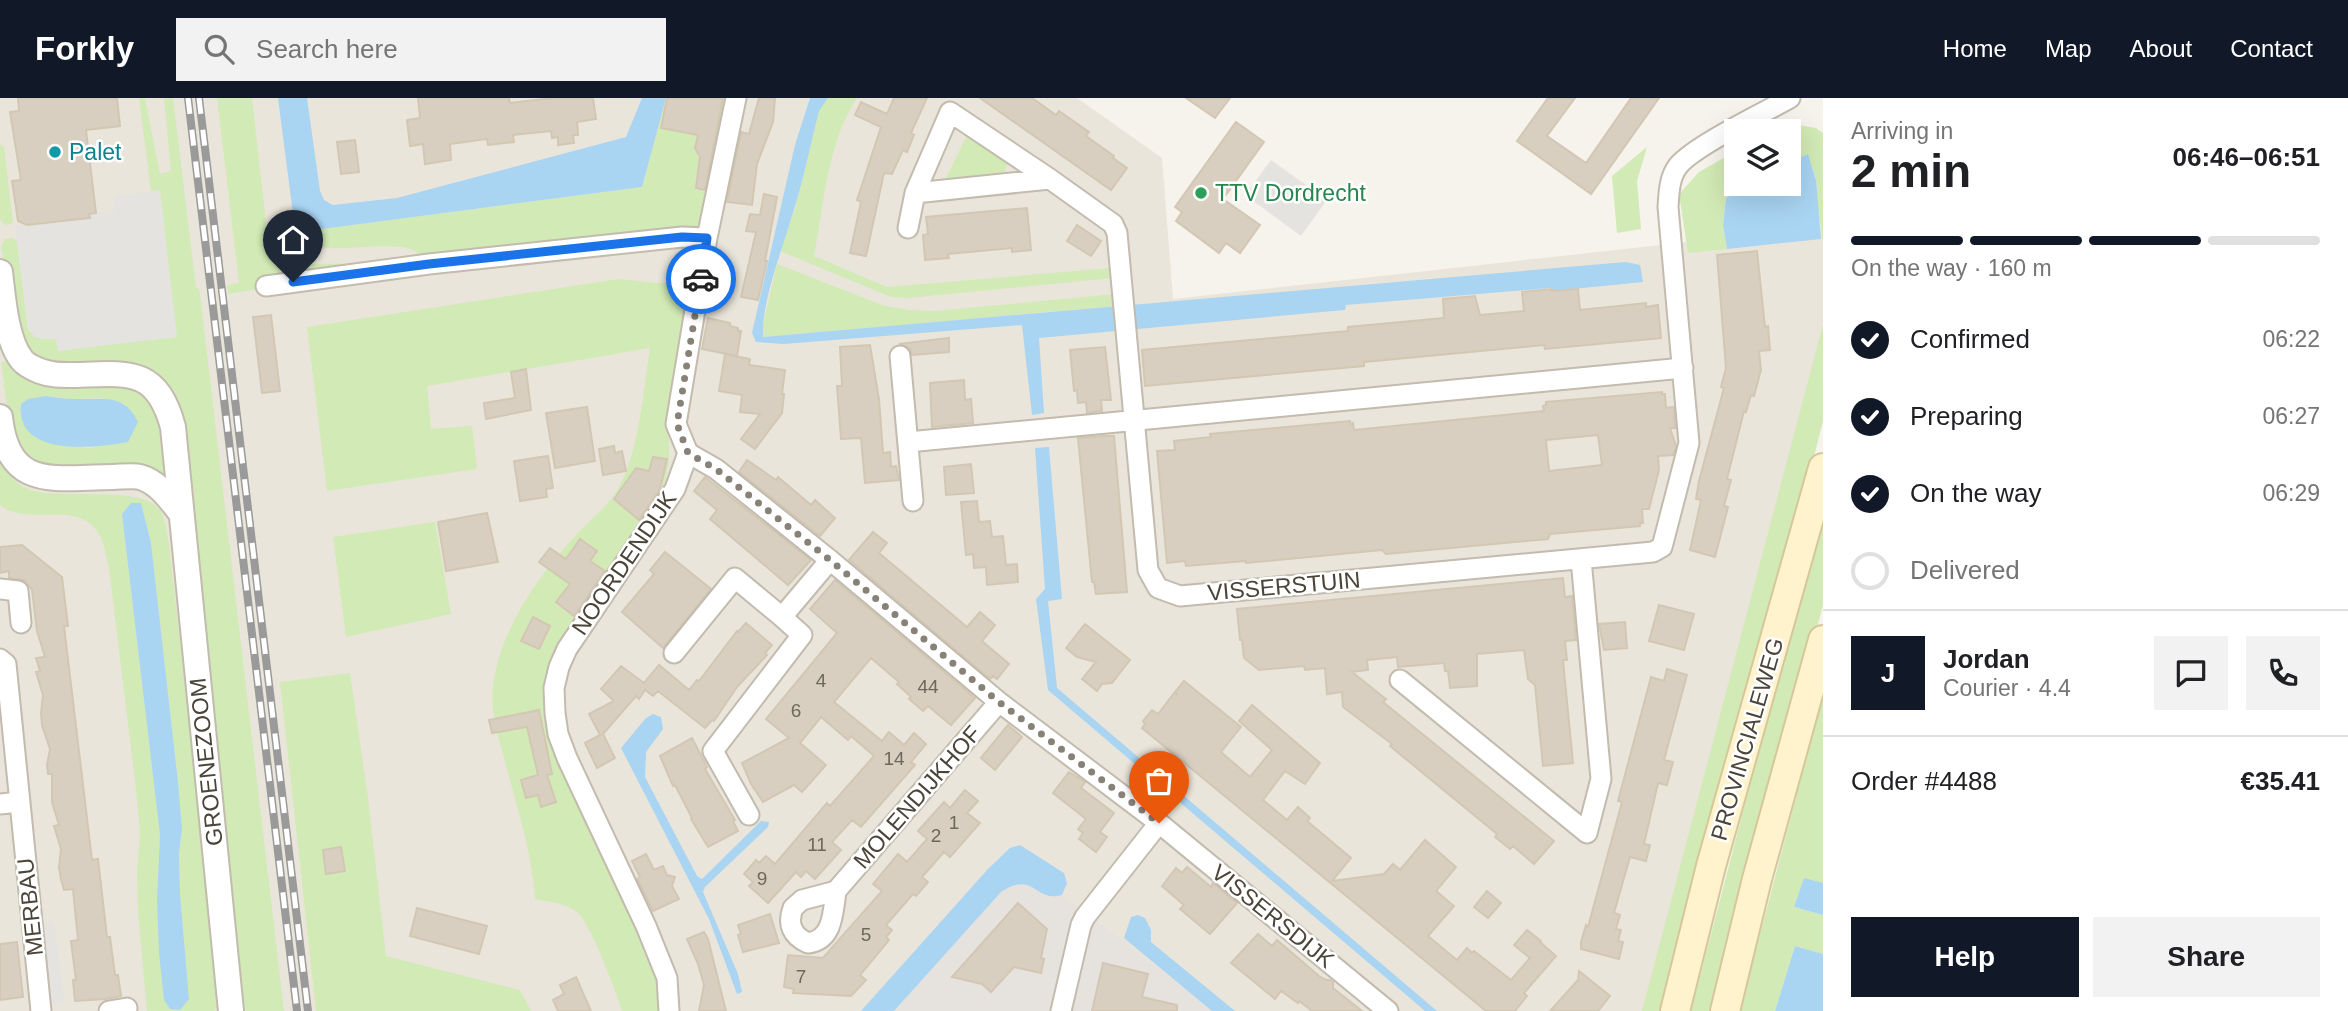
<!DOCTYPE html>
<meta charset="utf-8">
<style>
body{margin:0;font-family:Arial,sans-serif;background:#f2f2f2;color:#202124;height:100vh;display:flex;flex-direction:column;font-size:26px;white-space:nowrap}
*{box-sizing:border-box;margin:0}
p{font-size:23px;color:#757577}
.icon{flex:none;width:38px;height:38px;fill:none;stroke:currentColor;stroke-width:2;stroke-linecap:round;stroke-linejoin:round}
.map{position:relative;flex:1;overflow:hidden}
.details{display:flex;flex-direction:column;background:#fff;width:525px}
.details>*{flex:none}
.buttons{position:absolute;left:1724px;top:21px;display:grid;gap:14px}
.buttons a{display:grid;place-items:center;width:77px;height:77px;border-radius:0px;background:#fff;box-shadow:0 7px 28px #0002;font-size:35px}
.pin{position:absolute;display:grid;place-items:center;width:60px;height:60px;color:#fff;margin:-72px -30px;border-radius:50% 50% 50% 0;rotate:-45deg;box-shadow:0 0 7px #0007}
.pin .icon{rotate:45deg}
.courier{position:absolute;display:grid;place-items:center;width:70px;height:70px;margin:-35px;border:5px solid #1a73e8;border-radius:50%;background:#fff;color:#222;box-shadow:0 2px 9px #0007}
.headline em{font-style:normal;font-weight:700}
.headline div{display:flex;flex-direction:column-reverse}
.headline{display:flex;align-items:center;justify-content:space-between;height:119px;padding:0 28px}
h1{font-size:46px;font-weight:700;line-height:52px}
.bar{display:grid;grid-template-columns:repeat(4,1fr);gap:10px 7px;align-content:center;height:84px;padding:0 28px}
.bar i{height:9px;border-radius:5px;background:#e0e0e0}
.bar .current{background:#111827}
.bar p{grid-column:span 4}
.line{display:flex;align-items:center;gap:18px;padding:0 28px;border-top:2px solid #e0e0e0}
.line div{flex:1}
.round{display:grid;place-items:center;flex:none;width:74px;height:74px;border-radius:0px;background:#f2f2f2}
ol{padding:0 28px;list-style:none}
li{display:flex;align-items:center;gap:21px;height:77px}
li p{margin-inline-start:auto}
li .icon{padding:7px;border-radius:50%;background:#111827;color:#fff;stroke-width:4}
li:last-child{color:#757577}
li i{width:38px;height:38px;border:4px solid #e0e0e0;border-radius:50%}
.cta{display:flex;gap:14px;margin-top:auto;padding:14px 28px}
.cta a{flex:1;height:80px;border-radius:0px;background:#111827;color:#fff;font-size:28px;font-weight:700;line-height:80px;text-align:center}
.cta a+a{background:#f2f2f2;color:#202124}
header{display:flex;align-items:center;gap:42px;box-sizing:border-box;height:98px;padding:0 35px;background:#111827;color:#fff}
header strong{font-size:33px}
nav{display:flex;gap:38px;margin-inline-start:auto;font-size:24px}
.search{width:490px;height:63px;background:#f2f2f2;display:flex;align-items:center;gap:18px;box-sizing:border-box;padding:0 24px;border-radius:0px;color:#757577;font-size:26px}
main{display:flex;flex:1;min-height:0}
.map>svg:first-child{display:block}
.residential{fill:#eae5da}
.industrial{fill:#e6e2dd}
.green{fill:#d2eab5;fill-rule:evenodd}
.parking{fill:#e5e3e0}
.water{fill:#a9d4f2}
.building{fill:#d8cfc1;stroke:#d3c7b4;stroke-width:2;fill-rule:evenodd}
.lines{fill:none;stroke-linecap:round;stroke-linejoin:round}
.minor-casing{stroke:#c2bbae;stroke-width:23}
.tertiary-casing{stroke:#c2bbae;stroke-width:28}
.secondary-casing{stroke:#d6c79b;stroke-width:32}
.minor{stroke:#fff;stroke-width:19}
.tertiary{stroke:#fff;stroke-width:24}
.secondary{stroke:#fff3cd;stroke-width:28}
.rail-casing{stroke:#9a9a9a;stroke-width:8}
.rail{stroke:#fff;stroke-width:5;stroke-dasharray:16;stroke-linecap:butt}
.done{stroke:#878178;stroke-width:7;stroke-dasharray:0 12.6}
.route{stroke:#1a73e8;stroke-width:9}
.culture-dot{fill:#0f9aa8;stroke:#fff;stroke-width:2.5}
.leisure-dot{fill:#2e9e5b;stroke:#fff;stroke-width:2.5}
.labels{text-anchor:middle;stroke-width:5;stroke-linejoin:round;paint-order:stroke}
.number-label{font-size:19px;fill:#6e675b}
.culture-label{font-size:23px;fill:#0d838f;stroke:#fff;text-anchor:start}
.leisure-label{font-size:23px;fill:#27864d;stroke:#fff;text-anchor:start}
.street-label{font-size:23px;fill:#4b4439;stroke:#fff}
</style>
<header>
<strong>Forkly</strong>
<div class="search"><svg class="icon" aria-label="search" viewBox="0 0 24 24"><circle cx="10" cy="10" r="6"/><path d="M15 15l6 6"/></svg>Search here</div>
<nav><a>Home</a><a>Map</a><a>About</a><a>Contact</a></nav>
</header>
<main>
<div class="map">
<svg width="1823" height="913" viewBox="0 0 1823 913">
<rect width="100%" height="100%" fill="#f6f3ec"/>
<path class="residential" d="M0,0H1077L1162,60L1173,201L1823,129V223L1818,260L1664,913H1214L1012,761L882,913H0Z"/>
<path class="industrial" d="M1023,767L1097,823L1214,913H894Z"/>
<path class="green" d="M139,0H145L160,76L171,73L164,0H173L196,190H199L200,196L284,913H245L182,366L143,272C137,270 130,265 123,264C106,262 86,267 69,268C11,271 8,189 1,148L5,141L12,140L17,143L28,231L36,240L57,241L151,94Z
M217,0H252L267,134L277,155L291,163L320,166L417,164L228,196L227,187L239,185Z
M666,0H728L701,129L688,132L428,163C423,159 416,153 410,151C381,142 330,158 305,145C295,140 294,126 293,116L301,125L322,131L642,89Z
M828,0H857C827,45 824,106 814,158L887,189L1111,170L1113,180L908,200L891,199L780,153L795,111L819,13Z
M1798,27L1816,30L1823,35V145L1817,106L1816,81L1808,57L1789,65L1788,33H1778Z
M969,33L1009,62L1003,78L945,82Z
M0,46L4,49L13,125L5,127L0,121Z
M1647,49L1637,83L1641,131L1617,135L1612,78Z
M1736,53V86H1747L1726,100L1723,127L1727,151L1688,155L1679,96L1699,74Z
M777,166L885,208L910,212L935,213L1116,196L1117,208L762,239L763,226Z
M618,181L657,185L693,184L669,329V364L661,404L611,477L566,535L544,580V621L549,640L560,669L659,871L663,913H622C617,896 589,822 577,814C565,805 549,804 535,801C532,752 515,704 503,656C497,634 490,611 493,588C500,531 538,478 576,437C589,422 606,410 616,394C639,358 643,293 650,250L427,288L431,331L472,328L477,371L327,393L307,229Z
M1823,226V323L1673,913H1642Z
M8,263L16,272L114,282L140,292L160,315L172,390L39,364C32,358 24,353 18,346C8,334 4,281 1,264ZM46,298L72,301L102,300L125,306L128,344L88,350L48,345Z
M0,366C8,376 16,386 28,391C58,403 143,386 160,412C168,424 171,467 173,482L221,902L215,913H147L138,815L137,773L140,736L136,691L109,470C106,459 105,448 100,438C80,399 28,430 0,407ZM141,406L151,445L178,684L182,731L179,755L180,796L189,901L164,902L157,802L160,737L122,416Z
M1823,407V507L1718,913H1691Z
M435,424L451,516L346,539L333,439Z
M350,575L368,700L386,858L520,892L531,913H316L280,584Z
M1823,596V785L1804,781L1794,809L1823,817V856L1795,848L1775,913H1740Z"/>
<path class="parking" d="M1271,62L1327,102L1301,138L1245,97Z
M160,92L177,239L58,253L56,241L36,240L28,231L15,128L114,113L113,98Z
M54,823L65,905L53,906L42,825Z"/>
<path class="water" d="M278,0H307L320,93L324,102L333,107L397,100L626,39L642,0H666L642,89L322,131L301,125L293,116Z
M810,0H828L819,13C810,48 803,84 792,118C782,152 761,205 763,239L1626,164L1640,167L1643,184L1552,193L1551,190L1346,207L1345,212L1039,240L1044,315L1032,317L1022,227L784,246L756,244L752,235L795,47Z
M1808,56L1816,82L1821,141L1727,151L1723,127L1726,100L1747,86H1788L1789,65Z
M46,298C55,299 65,301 74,301C101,302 124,294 138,324L128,344C96,350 15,360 21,306L28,301Z
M1049,349L1062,501L1048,503L1057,590L1437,913H1425L1048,592L1036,501L1045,491L1035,350Z
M131,405H141L151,445L178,684L182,731L179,755L180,796L189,901L180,912L170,911L164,902L159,854L157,802L160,737L122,416Z
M653,616L661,619L663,631L646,654L645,679L697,778L702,781L761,723L769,724L768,729L705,789L703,794L738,876L742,894L737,896L709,821L621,650L646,620Z
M1020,747L1064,775L1067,785L1062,797C1034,805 1035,772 1001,794L894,913H861L988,771L1010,750Z
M1804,780L1823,785V817L1794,809Z
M1138,817L1145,820L1151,832V844L1235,913H1212L1124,840L1131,819Z
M1795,848L1823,856V913H1775Z"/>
<path class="building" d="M18,0H117L120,28L86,32L96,115L89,116L90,120L27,127L18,123L12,83L21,82L10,14L19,13Z
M418,0H509L510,5L553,0H593L596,21L577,24L578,37H573L574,45L558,47V39L552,40L551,33L513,37L514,44L488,47L487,41L450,46L451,62L425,66L423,46L410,48L407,22L420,20Z
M667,0H723L705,92L696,90L700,59L695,50L698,37L661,30Z
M759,0H775L773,24L757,66L752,107L727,104L741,34L749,36Z
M894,0H927L911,35L914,37L907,54L903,52L892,76L884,75L866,158L850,155L861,104L857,102L881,29L855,17L861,4L887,16Z
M980,0H1032L1056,17L1059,13L1089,34L1086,38L1114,58L1113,60L1127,70L1111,92Z
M1186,0H1230L1215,20Z
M1548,0H1575L1547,38L1586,65L1631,0H1659L1591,96L1517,43Z
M1236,24L1264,44L1223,101L1260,127L1240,155L1226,145L1219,155L1176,123L1182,114L1175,109Z
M355,42L359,74L341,76L337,44Z
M764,96L777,99L765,163H767L758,202L741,199L756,134L746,133L750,116L760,117Z
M1027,110L1031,152L1012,154V150L948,156L949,160L925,162L923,137L928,136L926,119Z
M1077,127L1101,143L1091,158L1067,143Z
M1757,153L1765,229L1768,228L1770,252L1759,253L1761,272L1754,298L1751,297L1746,314L1744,313L1727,381L1731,382L1724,408L1728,409L1715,459L1690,452L1701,402L1696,401L1699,383L1724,290L1721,289L1726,270L1717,157Z
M1552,191V193L1578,191L1580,212L1646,205V209L1658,207L1661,240L1545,251L1544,247L1364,264V268L1145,288L1142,252L1348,233V229L1444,220L1443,201L1454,200L1475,198L1480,217L1524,213L1522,194Z
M271,217L280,293L262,295L253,219Z
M708,220L730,225V228L738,230V233H741L737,258L702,251Z
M949,240V254L912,257L910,250L899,246Z
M870,247L879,301L883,355L890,354L891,369L896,368L899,382L865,385L861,340L841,341L837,288H842L840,249Z
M1105,249L1111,302H1101L1102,313L1087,315L1086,304L1078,305L1077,292L1074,293L1070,252Z
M725,256L750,261L749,267L785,272L782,296H784L782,315L755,351L741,341L760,316L740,314L742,297L719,293Z
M526,271L531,312L486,321L484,305L515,300L511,274Z
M964,282L965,302L971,301L973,325L932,329L930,285Z
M1662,294V296H1665L1666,310L1674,309L1675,330H1670L1676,348L1673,357L1658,358L1659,372L1649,411H1642L1643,425H1640V428L1550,436L1548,441L1386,456L1382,452L1246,465V463L1186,468L1185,463L1167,465L1157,353L1175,352L1174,343L1211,339L1210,336L1350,323V326L1353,325L1354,332L1544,313L1543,308L1546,307V304ZM1598,337L1602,367L1549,373L1546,342Z
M587,309L595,363L555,370L546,315Z
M1104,338H1114L1127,494L1096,496L1094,484H1092L1078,340Z
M614,348L615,355L622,353L626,373L603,377L599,351Z
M548,358L553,390L546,391L547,399L520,403L514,363Z
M653,359L667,361L660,391L639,422L614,401L636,370L649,373Z
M747,362L776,382L778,379L811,407L815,402L835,420L820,438L739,374Z
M971,366L974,395L946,397L944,369Z
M705,379L811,462L788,487L710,421L717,412L694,393Z
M977,403L979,424L990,423L992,439L1003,438L1006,467L1017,466L1018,484L987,487L986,469L974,470L973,456L966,457L961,404Z
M487,415L498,464L446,473L438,424Z
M873,434L887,445L879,455L967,529L980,514L995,527L982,543L1009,566L997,581L993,578L990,581L849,462Z
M580,441L597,453L590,463L605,473L574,518L556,504L570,486L539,464L550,450L566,461Z
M22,447L62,479L68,528H64L92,762L98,761L107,839H110L115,877H118L121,898L105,901L75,903L73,882H76L71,843L78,842L73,791L64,792L61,781L59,769L61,751L54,728L59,727L52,704V676H48L47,667L50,651L42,627L41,615L43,597L36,574L40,573L36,560L45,559L37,533L32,492L24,482L9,480V473L0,475V449Z
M665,454L711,491L663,550L622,514L654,476L650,472Z
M1563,480L1565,499L1572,498L1576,542L1565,543L1567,562H1563L1573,665L1543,668L1535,587L1528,581L1524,552L1477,556V588L1450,590L1448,573H1445L1444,565L1398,569L1397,559L1367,562L1368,572L1352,574L1386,601L1383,604L1554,743L1534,766L1513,748L1510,751L1495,739L1497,736L1390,648L1392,646L1343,609L1342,594L1327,596L1325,570L1305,572L1304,568L1259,572L1244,560L1242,542H1240L1237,511Z
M835,482L975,600L951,627L928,608L923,613L909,601L911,599L897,586L899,584L871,560L834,604L882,643L889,634L904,647L914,635L926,646L911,664L915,667L861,729L852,722L832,744L841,752L815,781L806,773L801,779L796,774L768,805L749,788L753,784L744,776L756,762L759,765L766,758L775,766L827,705L830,708L874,658L851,638L848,642L821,619L800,645L826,667L802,694L794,687L763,704L751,686L742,665L789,640L766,621L837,535L810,511Z
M1659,507L1694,516L1684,552L1649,543Z
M533,519L550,528L539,551L521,543Z
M1625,524L1627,550L1604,552L1599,526Z
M746,525L772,547L765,555L767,557L737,589L714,623L712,622L705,630L658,593L653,598L645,592L639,601L636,598L603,636L615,660L597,670L585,645L600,637L589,616L614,603L601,591L621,568L644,585L659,567L689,592L697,582L699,583L737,533L738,534Z
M1085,526L1130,562L1112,585L1102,586L1097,593L1082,581L1096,564L1077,559L1066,550Z
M1667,571L1687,577L1664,662L1673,664L1667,687L1658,685L1644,746L1650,747L1646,763L1630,759L1614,815L1620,817L1616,831L1621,832L1618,843L1623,844L1619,861L1581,851V844L1586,827L1588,829L1622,704L1618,703L1651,579L1664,583Z
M1184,583L1241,629L1221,654L1250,679L1272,652L1239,623L1252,607L1320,665L1305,686L1285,673L1263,702L1287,722L1298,709L1310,720L1307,723L1351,760L1332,783L1384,776L1393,766L1400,772L1425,742L1456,769L1436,793L1454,808L1428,838L1457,862L1467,850L1472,855L1474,853L1511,882L1530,860L1514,847L1527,832L1541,843L1540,844L1556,858L1524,895L1527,898L1515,913H1486L1142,630L1145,626L1143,623L1152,612L1158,616L1174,595L1177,597L1175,594Z
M539,612L552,676L547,677L556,704L541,709L538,697L526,700L521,682L538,677L527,629L492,635L489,622Z
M1008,627L1022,639L995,672L981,660Z
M692,640L707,669L705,671L735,722L733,723L738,733L708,749L691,721L692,720L675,687L673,688L660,658Z
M1069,674L1085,684L1081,690L1114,715L1100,734L1107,739L1096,754L1079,741L1083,735L1078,731L1086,721L1053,695Z
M965,692L978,703L967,715L980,725L950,759L944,754L922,779L928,784L916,798L913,796L886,827L892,832L886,839L889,842L860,877L866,882L851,898L793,895L794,891L784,889L788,857L823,860L882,793L873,786L898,756L907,764L927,741L918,733L944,704L950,710Z
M341,749L345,773L326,776L323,752Z
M646,756L654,772L663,768L667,777L675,779L672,788L679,801L653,813L637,781L640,779L632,763Z
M1187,769L1211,789L1213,785L1237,805L1210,836L1180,811L1184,807L1162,788L1176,770L1182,775Z
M1487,793L1501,805L1488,820L1474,809Z
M1018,805L1047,831L1041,860L1044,861L1041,875L1014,869L991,894L982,886L952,879Z
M417,810L487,828L479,856L410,838Z
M770,816L779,845L743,854L738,837L741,836L738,827Z
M704,834L708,841L726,913H699L704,887L698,866L687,841Z
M1258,836L1272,848L1277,842L1319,878L1326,882H1330L1333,884V890L1362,913H1312L1299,903L1298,905L1281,893L1275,901L1231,865Z
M17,844L23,899L0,902V846Z
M1103,865L1148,876L1142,899L1177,907V913H1092Z
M1579,873L1610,898L1598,913H1550L1578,882Z
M576,879L591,913H558L553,902L564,896L560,887Z"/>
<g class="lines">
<g class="minor-casing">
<path id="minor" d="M915,95L1050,81L1113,126L1117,135L1148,472L1158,490L1180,498L1653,454L1662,449L1689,345L1668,109C1669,95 1669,80 1678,68C1694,48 1765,14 1790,0
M908,130L915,95L950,14L1050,81
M266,188L429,166L682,139L707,140
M900,258L913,403
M908,344L1683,270
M688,355L716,371L830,462L999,604L1159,725L1388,913
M0,491L18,493L21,525
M674,555L735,480L782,519L830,462
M0,561L6,566L41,913
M1400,582L1587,735L1601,681L1581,461
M0,706L19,704
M749,717L713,653L802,537L782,519
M836,793C833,815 833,842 808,845C792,838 787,826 793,810L802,802L836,793L999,604
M109,913L127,910
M669,913L667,880L646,828L567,660L558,636L555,615L554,590L559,569L567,551L675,391L688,355L676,326L707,140L736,0
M1061,913L1081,827L1085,819L1159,725"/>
</g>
<g class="tertiary-casing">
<path id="tertiary" d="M0,174C3,198 6,243 22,262C26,267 35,271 40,273C53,278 64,277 77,277C129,275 157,270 173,329L231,913
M0,319C8,394 55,379 113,379C121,379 133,377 140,379C158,384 169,400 180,414"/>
</g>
<g class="secondary-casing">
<path id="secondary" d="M1675,913L1711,768L1823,370
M1725,913L1757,781L1823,542"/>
</g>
<use href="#minor" class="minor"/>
<use href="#tertiary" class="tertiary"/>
<use href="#secondary" class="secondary"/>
<g class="rail-casing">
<path id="rail" d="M188,0L297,913
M199,0L308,913"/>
</g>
<use href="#rail" class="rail"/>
</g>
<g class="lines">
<path class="done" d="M701,181L677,326L688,355L716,371L830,462L999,604L1159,725"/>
<path class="route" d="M293,184L429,166L682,139L707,140L701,181"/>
</g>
<circle class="culture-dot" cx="55" cy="54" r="7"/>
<circle class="leisure-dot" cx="1201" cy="95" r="7"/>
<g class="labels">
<g class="number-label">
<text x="821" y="589">4</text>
<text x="928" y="595">44</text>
<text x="796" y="619">6</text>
<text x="894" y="667">14</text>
<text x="954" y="731">1</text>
<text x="936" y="744">2</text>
<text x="817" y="753">11</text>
<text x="762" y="787">9</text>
<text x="866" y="843">5</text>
<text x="801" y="885">7</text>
</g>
<g class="culture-label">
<text x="69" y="62">Palet</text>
</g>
<g class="leisure-label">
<text x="1215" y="103">TTV Dordrecht</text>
</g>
<g class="street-label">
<text transform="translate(624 465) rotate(-56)" y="8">NOORDENDIJK</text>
<text transform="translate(1284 488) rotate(-5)" y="8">VISSERSTUIN</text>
<text transform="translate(1747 641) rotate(-74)" y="8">PROVINCIALEWEG</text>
<text transform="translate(206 664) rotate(-96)" y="8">GROENEZOOM</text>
<text transform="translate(917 699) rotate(-49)" y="8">MOLENDIJKHOF</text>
<text transform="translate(30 809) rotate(-96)" y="8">MERBAU</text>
<text transform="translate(1273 818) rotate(39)" y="8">VISSERSDIJK</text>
</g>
</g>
</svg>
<div class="buttons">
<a><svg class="icon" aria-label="layers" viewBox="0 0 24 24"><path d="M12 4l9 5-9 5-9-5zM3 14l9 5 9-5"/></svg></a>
</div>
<div class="pin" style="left:1159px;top:725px;background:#ea580c"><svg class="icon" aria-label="bag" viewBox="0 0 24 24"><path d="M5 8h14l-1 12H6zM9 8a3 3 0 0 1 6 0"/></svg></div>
<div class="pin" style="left:293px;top:184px;background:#1f2937"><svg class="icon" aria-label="home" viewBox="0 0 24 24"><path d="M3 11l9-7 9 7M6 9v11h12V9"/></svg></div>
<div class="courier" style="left:701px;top:181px"><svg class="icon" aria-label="car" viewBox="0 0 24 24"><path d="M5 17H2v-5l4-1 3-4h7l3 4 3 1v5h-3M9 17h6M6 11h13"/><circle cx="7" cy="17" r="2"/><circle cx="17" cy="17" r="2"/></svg></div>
</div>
<section class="details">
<div class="headline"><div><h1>2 min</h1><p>Arriving in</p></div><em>06:46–06:51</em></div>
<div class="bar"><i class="current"></i><i class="current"></i><i class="current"></i><i></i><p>On the way · 160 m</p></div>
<ol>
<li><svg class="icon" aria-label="check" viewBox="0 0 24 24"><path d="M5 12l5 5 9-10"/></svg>Confirmed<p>06:22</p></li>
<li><svg class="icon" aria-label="check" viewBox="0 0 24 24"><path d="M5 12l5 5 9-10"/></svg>Preparing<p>06:27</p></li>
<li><svg class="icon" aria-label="check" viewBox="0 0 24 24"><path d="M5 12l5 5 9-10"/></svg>On the way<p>06:29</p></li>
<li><i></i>Delivered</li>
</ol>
<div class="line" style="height:126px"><b class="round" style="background:#111827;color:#fff">J</b><div><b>Jordan</b><p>Courier · 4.4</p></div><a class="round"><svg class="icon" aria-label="chat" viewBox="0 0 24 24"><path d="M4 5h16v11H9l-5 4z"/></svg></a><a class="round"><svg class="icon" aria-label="phone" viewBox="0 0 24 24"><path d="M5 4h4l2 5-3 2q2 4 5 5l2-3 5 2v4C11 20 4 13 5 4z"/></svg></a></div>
<div class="line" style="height:91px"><div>Order #4488</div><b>€35.41</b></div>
<div class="cta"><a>Help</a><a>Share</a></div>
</section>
</main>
